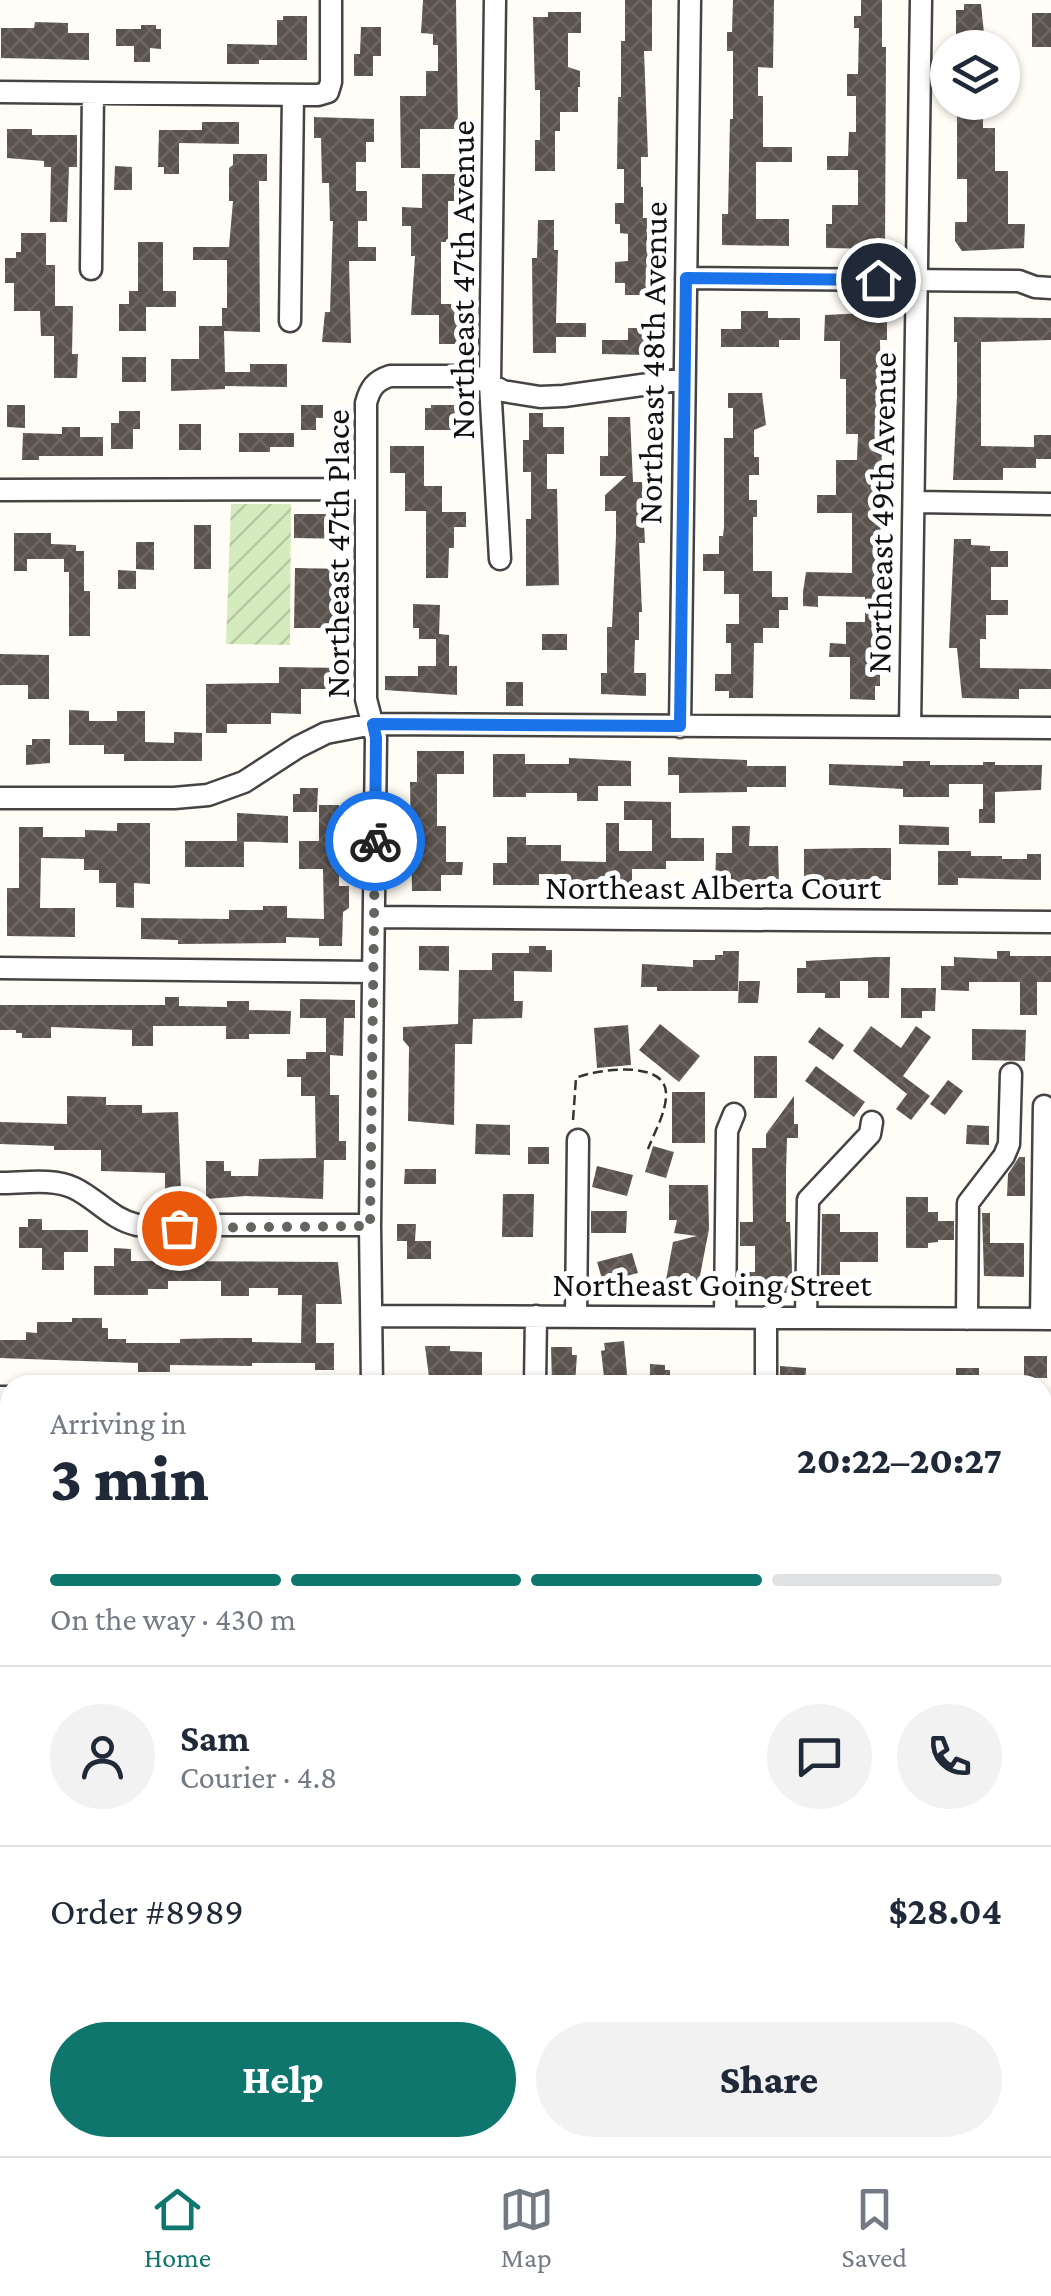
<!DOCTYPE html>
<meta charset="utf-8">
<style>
body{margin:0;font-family:"Crimson Pro",serif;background:#f2f2f3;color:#1f2937;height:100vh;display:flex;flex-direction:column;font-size:38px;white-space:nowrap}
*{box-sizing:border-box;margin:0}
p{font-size:32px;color:#747a83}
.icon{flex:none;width:55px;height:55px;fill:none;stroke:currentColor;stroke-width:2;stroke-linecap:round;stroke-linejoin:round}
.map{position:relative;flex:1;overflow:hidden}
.sheet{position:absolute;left:0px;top:1375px;width:1052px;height:782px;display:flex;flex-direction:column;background:#fff;border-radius:30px 30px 0 0;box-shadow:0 2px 8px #0004}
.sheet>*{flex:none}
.buttons{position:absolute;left:930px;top:30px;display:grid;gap:20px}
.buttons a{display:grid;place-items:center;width:90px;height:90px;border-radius:50%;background:#fff;box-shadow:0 2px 8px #0004;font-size:50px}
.pin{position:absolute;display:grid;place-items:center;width:85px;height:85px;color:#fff;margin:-42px;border:5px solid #fff;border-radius:50%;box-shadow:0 2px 10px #0007}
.courier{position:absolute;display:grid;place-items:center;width:100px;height:100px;margin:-50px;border:8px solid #1a73e8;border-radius:50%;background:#fff;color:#222;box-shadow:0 2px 12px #0007}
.overview em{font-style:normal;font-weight:800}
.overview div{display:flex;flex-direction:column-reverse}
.overview{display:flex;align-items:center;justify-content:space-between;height:170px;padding:0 50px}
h1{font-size:65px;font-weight:800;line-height:75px}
.bar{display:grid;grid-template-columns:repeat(4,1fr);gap:15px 10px;align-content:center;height:120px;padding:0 50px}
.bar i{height:12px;border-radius:8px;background:#e0e1e3}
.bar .selected{background:#0f766e}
.bar p{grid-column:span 4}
.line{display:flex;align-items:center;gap:25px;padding:0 50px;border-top:2px solid #e0e1e3}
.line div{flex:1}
.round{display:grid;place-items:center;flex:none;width:105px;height:105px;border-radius:52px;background:#f2f2f3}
.action{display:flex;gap:20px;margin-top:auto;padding:20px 50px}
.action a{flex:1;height:115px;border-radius:60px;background:#0f766e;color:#fff;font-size:40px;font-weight:800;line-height:115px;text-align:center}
.action a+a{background:#f2f2f3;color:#1f2937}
.menu{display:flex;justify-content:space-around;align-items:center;height:140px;border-top:2px solid #e0e1e3;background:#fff;font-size:28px;color:#747a83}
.menu a{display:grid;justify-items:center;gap:5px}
.menu .selected{color:#0f766e}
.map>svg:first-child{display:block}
.garden{fill:url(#garden-furrows)}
.building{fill:url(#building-cross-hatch)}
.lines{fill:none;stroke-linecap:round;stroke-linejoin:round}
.minor-casing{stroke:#444;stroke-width:25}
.path{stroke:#333;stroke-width:2.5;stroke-dasharray:10 5;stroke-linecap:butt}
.minor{stroke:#fff;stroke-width:20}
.done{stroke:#646461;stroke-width:10;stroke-dasharray:0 18}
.route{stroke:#1a73e8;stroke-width:12}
.labels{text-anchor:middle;stroke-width:10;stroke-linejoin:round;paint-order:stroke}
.street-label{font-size:35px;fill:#111;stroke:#fff}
</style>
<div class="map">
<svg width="1051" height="2156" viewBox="0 0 1051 2156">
<defs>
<pattern id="garden-furrows" width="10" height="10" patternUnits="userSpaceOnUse" patternTransform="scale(2.5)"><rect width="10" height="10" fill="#d5ebbd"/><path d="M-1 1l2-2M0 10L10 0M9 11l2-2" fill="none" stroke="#b6c8a1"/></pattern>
<pattern id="building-cross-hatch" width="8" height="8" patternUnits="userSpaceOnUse" patternTransform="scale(2.5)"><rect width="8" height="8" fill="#5a524d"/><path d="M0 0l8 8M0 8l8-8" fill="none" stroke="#6d6662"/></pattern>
</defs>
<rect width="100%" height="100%" fill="#fffdf5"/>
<path class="garden" d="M231,504H291L290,645L226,644Z"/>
<path class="building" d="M423,0H456L458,129H420V168H401L400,96H426V71H438V45H433V34L421,33Z
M625,0H652V51H644L648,157H641V187H643V218H647V249H651V295H625V283H615V262L628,261V234L620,233V224H615V203H624V169H617L618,97H621V41H625Z
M733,0H774L773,68L758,67V96H763V147H792V162H756V219H789V246L722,245V214H728L730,119H733V51H727V32H732Z
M861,0H882V47H886L885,249L826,248V224H832V205H858V170H827V156H848L849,132H856V96H847V74H858L859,28H854V16H861Z
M964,4H981L985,43L956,42V10H964Z
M548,12H581V33H568V67L580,71V87H578V112H560V131H555V171H535V140H540V90H535L533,17H548Z
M1032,13H1051V47H1032Z
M283,16H307V60H259V64H227V44L277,45V20H283Z
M35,22L68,23V33H89V60L1,58V28H34Z
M141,25H156V29H161V49L150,48V62H134V46H116V29H141Z
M361,27H381V56H373V76H354V54H360Z
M957,107H983V128H995V171H1008V224H1025L1024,248L962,251L955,241V222H967V179H957Z
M314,117L374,119V142H366V162H356V191H367V221H358V247H376V261H349L351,343L322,342L325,312H330L333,221H330L329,183H322L321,138H314Z
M202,122H239V144L179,143V174H164V167H158L159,130H202Z
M7,129H32V135H77V167H69L67,222H50L51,167H44V161L7,158Z
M233,154H267V181H259L260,332L224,331L225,372H250V364H287V387L225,386V389L171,391V359H199V326H222V308H227V260H193V247H229L233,201H229V168L233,165Z
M115,166L132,167V190H114Z
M422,174H462V190H454V201H448V242H441V304H466V344H439V315H411L415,256H411V226H402V207L422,208Z
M538,220H554V250H558L556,323H586V337H556V353H533L532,258H537Z
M21,233H46V265H55V306H73L72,354H78L77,378H54V336H41L40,311H14V283H5V258H16V252H21Z
M138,242H163V291H176V307H146V331H119V304H129V291H138Z
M741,311H768V318H800V340H779V347H721V329H741Z
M867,313H887V340H880L882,473L877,662H880V686H875V700L850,699V657H829L830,643L846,644V622H865V597L818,596V607L803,606V592L806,572L852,573V513H817V495H836V460H857L858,434H846V379H840V341H824L825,315Z
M954,317L1051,318V340L981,342V446L1034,447V435H1051V459H1036V468H1003V480H953L957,395V342H954Z
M628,328H645V355L602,354V340H628Z
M122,357H146V382H122Z
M728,393H762L766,425L754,430V457H759V475H749V500H757V517H753V571H772V597H788V610H779V628H763V643H754L753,698H729V691H715V674H731V643H726V624H739V594H724V571H703V554H719V536H723L724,528V438H733V408H728Z
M7,405H25V428L7,427Z
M301,405H323V418H316V430H301Z
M431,405H458V430H425V408H431Z
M119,411H140V429H133V449H111V423H119Z
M529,413H543V427H564V454H547V489H557L559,585L526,586V519H531V472H523V440H529Z
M608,417H630L633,482H642L645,543H639L642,612H639V640H635L634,673H646V696L601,694V673H607V627H612L616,536V511H605V495L626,476H600V456H608Z
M179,424H201V450H179Z
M62,427H80V437H103V456H39V460H22L23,433L62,434Z
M239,433H294V447H270V452H239Z
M390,446H424V486H442V512H466V527H454V548H449L448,578H426V511H405V473H390Z
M294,514H348L347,539L294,538Z
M194,525H211V569H194Z
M14,533H51V544L76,545V551H84V591H90V636H69V572H64V559H27V571H14Z
M954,539H971V545L990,546V551H1008V567H991V600H1008V615H986V639H980V668L1051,669V689H1019V699L962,698L957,648H949Z
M136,542H154V570L136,569Z
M295,568L347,569L349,628H294Z
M118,570L136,571V589H118Z
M413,604L440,605L439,634L449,635V666H457V695L385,690V676H418V666H436V639H419V628H413Z
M542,634H567V650H542Z
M0,654L49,655V699H28V685H0Z
M279,667L344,668V689H301V714L271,713V724H227V733H206V684L279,683Z
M506,682H523V706H506Z
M69,710L89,711V721H117V711H145V742L174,743V732L202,733V761H124V754H104V745H69Z
M32,739H50V763L26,765V745H32Z
M417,751H464V774H437V826H446V862H463L462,875H441V891H412L410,782H417Z
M493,754H525V764H569V758L631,761V786H598V801H577V793H526V797H493Z
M668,757L747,760V766H786V787H747V792L679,793V775H668Z
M903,761H930V765H983V762H995V765H1042L1041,790L995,792V823H979V809H983V784H949V797H903V789L829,785V764L903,766Z
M300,788H318L317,812H293V794H300Z
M624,801L671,802V838H704V861H666V869H632V885L575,886V883H569V875L539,874V885H493V863H507V837H526V845H561V861L606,862V823H619V851H652V820H624Z
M319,805H339V822H331V856H339V886H349V908L343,912L342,946H319V938L286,937V943L178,944V940L141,939V918L229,919V910H263V906H287V918L324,919L323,869H299V841H319Z
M237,813L288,816V843L237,841Z
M117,823H150V884L134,883V908L116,907V883H99V870H84V859L41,858L40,908H75V937L7,936V888H19V827H43V837H85V830L117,831Z
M899,825L949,827V845L899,844Z
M732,826H750L749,846H778L779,883H746V888H715L716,853H732Z
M185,841H244V867H185Z
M864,848H891V880H853V883L804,881V849Z
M938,851H971V856H1002V859H1027V854H1041V880L958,878V885H938Z
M419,946H449V971L419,970Z
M529,946H546V950H552V972L514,971V1001H523L522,1018L473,1019L472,1044H455L454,1125L408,1121L409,1047L403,1040V1027L458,1024L459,970H492V953H529Z
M723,951H739L738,991H657V987H641L642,964L693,967V960H715V955H723Z
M997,951H1010V956H1051V982H1037V1015H1020V982H969V991L941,990V966H954V957L997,959Z
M877,957H890L889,998H868V981H840V998H825V993H797V968H806V961Z
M739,981H760L758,1003H738Z
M901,988H936L935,1011H922V1018H901Z
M165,997H179V1006L227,1007V1001H249V1010L291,1011L290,1034H249V1039H226V1026H153V1046H132V1030L51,1027V1038H22V1033H16V1030H0V1005H165Z
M300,999L355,1000V1018H344L343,1056L330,1055V1095H339V1141H346V1160H324L323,1199L246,1196L206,1199V1161H224V1171H231V1176H258L259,1159L316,1158L315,1096H301V1077H287V1059H306V1052H326V1018H300Z
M660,1024L700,1056L679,1082L639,1050Z
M628,1025L631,1065L597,1068L594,1028Z
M871,1026L901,1048L916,1026L931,1037L903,1076L930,1096L911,1120L896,1109L907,1094L853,1051Z
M819,1027L844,1045L833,1060L808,1042Z
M972,1029L1026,1030L1025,1061L972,1060Z
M754,1056H777V1098H754Z
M816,1066L865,1102L854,1117L805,1081Z
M948,1080L963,1091L945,1115L930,1104Z
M672,1092H705V1143H672Z
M67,1096L106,1097V1105H142V1113L178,1112L181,1190H165V1173L101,1171V1150H54V1146L0,1144V1122L67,1124Z
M794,1096V1124H798V1138H787L786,1171V1222H790L793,1293H745V1272H755V1246H740V1222H753L752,1148H766V1134Z
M476,1124L510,1125V1155L475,1154Z
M967,1125L989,1126V1145L966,1144Z
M653,1146L674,1152L666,1178L645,1172Z
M528,1147H549V1164H528Z
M1019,1157H1025V1196H1007L1008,1174Z
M597,1166L633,1175L627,1196L592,1187Z
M405,1169H436V1184H404Z
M669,1185H708L709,1229L698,1286L666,1280L673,1242L697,1236L674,1233L677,1220H669Z
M503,1194H534L533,1237H502Z
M906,1197H928V1212H938V1221H954V1240H938V1242L928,1243V1248H906Z
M591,1211H627L626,1233H591Z
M982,1213H990V1243H1024V1277L984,1276Z
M822,1214H840V1232H878V1262H840V1275H821Z
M28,1219H42V1230H88V1252H64V1270H42V1248H19V1227H28Z
M397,1224H416L415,1241H431V1259H407V1241H397Z
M114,1248L131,1249V1261L338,1262L342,1304H316V1343H334V1370H315V1363H252V1366L170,1365V1372H138V1363L0,1358V1340H26V1332L37,1333V1322H72V1318H102V1328H108V1339H126V1343H180V1339L220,1338H252V1342L301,1343L302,1295H278V1288H249V1296H221V1281H168V1289H148V1295H94V1266H114Z
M632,1253L638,1273L603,1282L597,1262Z
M624,1341L628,1385H605L601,1351L605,1350L604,1343Z
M425,1346H450V1351L482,1352V1375H450V1385H430Z
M551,1347H572V1355H577L575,1383H552Z
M1024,1356H1047V1378H1024Z
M650,1364L665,1365V1370H670V1385H650Z
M780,1366L806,1368L805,1385H780Z
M956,1368H979V1385H956Z"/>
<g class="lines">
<g class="minor-casing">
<path id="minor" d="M495,0L490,384L500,559
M0,92L318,95L328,92L331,82V0
M91,269L93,93
M686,278L1019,281L1035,287L1051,288
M290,321L293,95
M0,490L366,489
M914,502L1051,504
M680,727L690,0
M910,727L921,0
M0,798H174L208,795L244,782L298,747L326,733L373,724L1051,728
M374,917L1051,922
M0,968L373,972
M0,1183C23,1183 53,1178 74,1188C97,1199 111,1219 137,1225H370
M372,1316L1051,1319
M576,1316L578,1140
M725,1317L727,1131L734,1114
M806,1318L808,1200L870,1134L872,1122
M967,1319L968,1203L1004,1156L1009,1144L1011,1074
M1041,1319L1044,1106
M372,1385L370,1225L376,738L366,699V403C370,388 375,381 390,376H474L503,391L540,397L564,396L684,379
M535,1385L536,1316
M766,1385V1317
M0,1397H10
M0,1706H10
M1042,1712H1051
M0,1952H10
M1042,1959H1051
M1042,2109H1051
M359,2156V2148
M873,2156V2148"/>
</g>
<path class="path" d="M573,1120L576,1078C596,1069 668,1059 666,1095C666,1113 654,1133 648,1149"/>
<use href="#minor" class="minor"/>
</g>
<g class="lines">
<path class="done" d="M179,1228L370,1226L375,841"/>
<path class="route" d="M375,841L376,738L373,724L680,726L686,278L878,280"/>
</g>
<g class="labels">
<g class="street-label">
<text transform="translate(462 280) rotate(-90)" y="12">Northeast 47th Avenue</text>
<text transform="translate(652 363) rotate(-89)" y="12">Northeast 48th Avenue</text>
<text transform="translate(881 513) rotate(-89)" y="12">Northeast 49th Avenue</text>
<text transform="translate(337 554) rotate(-90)" y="12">Northeast 47th Place</text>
<text x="713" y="899">Northeast Alberta Court</text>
<text x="712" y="1296">Northeast Going Street</text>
</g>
</g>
</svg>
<div class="buttons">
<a><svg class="icon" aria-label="layers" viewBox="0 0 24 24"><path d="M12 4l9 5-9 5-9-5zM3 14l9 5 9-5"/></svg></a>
</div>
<div class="pin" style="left:179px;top:1228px;background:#ea580c"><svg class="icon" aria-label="bag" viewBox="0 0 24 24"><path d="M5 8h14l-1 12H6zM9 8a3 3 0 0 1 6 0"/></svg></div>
<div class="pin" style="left:878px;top:280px;background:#1f2937"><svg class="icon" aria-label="home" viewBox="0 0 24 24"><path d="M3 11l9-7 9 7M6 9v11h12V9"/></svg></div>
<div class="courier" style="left:375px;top:841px"><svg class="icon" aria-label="bike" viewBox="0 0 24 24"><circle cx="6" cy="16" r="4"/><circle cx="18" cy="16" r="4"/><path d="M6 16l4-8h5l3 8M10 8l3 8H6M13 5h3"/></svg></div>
<section class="sheet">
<div class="overview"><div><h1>3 min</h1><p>Arriving in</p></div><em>20:22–20:27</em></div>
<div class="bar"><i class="selected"></i><i class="selected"></i><i class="selected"></i><i></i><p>On the way · 430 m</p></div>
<div class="line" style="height:180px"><a class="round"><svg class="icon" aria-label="person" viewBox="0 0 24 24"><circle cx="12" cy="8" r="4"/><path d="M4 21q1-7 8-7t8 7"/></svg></a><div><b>Sam</b><p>Courier · 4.8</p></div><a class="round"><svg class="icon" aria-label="chat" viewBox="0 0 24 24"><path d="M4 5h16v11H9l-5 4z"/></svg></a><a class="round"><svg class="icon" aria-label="phone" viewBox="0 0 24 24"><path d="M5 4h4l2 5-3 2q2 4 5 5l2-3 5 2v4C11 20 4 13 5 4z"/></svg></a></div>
<div class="line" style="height:130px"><div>Order #8989</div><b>$28.04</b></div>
<div class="action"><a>Help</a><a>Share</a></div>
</section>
</div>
<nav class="menu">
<a class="selected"><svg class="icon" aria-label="home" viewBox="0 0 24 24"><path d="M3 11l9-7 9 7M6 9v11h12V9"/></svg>Home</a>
<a><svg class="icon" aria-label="map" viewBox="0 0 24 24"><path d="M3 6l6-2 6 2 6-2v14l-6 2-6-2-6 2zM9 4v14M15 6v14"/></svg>Map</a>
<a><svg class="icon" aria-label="saved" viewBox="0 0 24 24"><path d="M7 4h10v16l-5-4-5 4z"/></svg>Saved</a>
</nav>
